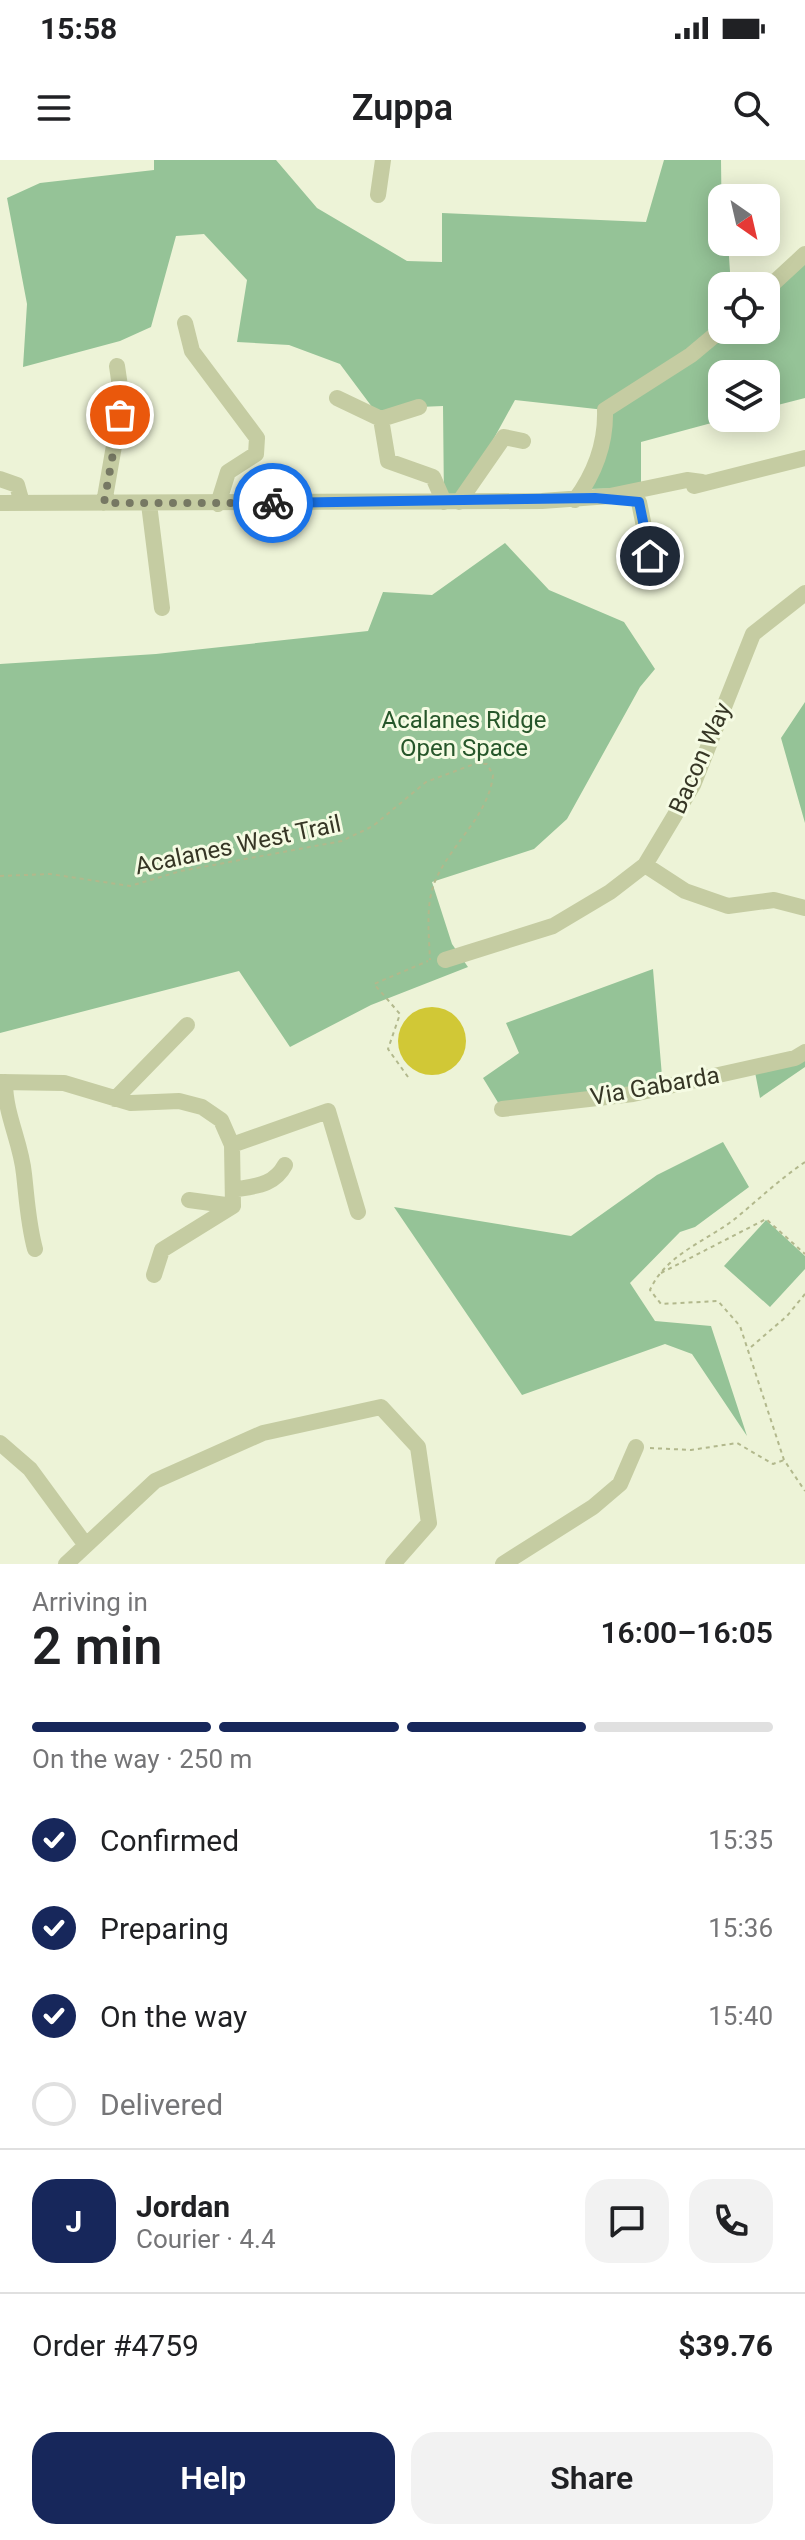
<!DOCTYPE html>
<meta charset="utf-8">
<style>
body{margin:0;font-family:Roboto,sans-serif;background:#f2f2f2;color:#202124;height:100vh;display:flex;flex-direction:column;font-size:30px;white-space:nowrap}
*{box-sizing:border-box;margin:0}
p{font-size:26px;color:#757577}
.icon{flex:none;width:44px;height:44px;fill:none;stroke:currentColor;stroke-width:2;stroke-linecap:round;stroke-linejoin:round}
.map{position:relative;height:1404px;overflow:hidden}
.details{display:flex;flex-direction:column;background:#fff;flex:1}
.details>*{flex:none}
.needle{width:52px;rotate:146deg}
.controls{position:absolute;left:708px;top:24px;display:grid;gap:16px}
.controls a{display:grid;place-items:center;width:72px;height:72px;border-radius:16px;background:#fff;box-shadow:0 4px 20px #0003;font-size:40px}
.pin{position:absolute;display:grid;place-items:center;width:68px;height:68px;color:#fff;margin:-34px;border:4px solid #fff;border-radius:50%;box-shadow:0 2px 8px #0007}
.courier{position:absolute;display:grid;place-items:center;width:80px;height:80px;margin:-40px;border:6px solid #1a73e8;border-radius:50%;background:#fff;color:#222;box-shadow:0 2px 10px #0007}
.summary em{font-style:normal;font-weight:600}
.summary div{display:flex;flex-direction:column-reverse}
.summary{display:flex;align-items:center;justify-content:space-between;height:136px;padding:0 32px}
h1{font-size:52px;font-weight:600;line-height:60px}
.bar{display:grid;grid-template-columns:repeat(4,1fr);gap:12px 8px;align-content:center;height:96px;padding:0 32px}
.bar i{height:10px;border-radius:6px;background:#e0e0e0}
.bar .selected{background:#17275b}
.bar p{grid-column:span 4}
.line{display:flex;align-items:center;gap:20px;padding:0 32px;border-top:2px solid #e0e0e0}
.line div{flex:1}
.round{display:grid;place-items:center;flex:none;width:84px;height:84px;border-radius:24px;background:#f2f2f2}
ol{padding:0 32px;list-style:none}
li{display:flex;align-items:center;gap:24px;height:88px}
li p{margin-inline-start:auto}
li .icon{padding:8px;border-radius:50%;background:#17275b;color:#fff;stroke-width:4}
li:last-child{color:#757577}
li i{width:44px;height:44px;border:4px solid #e0e0e0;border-radius:50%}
.cta{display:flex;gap:16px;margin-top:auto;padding:16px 32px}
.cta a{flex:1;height:92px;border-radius:24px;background:#17275b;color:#fff;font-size:32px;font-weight:600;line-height:92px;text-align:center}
.cta a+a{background:#f2f2f2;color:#202124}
.status{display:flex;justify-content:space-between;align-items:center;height:56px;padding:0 40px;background:#fff;direction:ltr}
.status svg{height:22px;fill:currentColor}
header{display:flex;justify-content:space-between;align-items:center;height:104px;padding:0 32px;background:#fff;font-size:36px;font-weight:600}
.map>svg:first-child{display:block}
.green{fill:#95c397}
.building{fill:#d1c836}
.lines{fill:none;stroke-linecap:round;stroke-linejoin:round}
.path{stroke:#b2b88c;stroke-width:2;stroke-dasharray:4 4;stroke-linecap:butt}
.minor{stroke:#c5cca2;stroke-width:16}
.done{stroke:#767863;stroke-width:8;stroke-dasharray:0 14.4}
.route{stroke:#1a73e8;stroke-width:10}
.labels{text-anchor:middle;stroke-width:6;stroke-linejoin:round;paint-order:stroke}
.park-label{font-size:24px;fill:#26562a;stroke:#f5fbe3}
.street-label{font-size:24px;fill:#363625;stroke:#f5fbe3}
</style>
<div class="status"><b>15:58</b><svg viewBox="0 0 49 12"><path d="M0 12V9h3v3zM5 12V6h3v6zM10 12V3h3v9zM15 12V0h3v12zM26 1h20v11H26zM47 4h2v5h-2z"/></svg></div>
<header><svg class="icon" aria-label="menu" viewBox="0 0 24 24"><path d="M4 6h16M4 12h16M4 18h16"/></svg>Zuppa<svg class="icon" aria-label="search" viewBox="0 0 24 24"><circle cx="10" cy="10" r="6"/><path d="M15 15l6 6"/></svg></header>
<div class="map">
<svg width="805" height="1404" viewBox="0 0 805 1404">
<rect width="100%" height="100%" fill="#edf3d7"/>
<path class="green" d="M154,0H276L317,48L407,101L442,102V53L646,62L664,0H721L722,82H728L731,126H722V170H766V130L805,94V238L766,248V214H722V258H730L641,282V328L585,329L605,250L515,240L459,342H444L443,246L419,247L381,259L340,204L289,185L237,182L247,120L204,74L176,76L151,167L120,181L23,207L27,144L7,38L40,23L154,10Z
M505,383L549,430L624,462L655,509L640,527L567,659L534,689L432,722L452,784L468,807L371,845L290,887L239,811L0,873V504L156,494L368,471L383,432L432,435Z
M805,542V663L781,578Z
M653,809L663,928L502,949L483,918L519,893L506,863Z
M805,892V907L760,938L754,907Z
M723,982L749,1027L695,1067L680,1072L630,1123L655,1161L711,1166L747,1276L692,1194L665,1184L522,1235L394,1047L571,1076L657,1015Z
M766,1060L805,1096V1109L770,1147L724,1106Z"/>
<path class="building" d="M398 881a34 34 0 1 1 68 0a34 34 0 1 1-68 0Z"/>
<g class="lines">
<path class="path" d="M0,716L50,714L130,726L181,711L342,681L373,666L426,622L477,603L487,604L493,615C489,655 452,683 436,719C425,743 429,774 430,800
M408,917L388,889L400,854L374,824L428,801
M805,1002C780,1019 759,1039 736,1058C707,1081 666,1094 650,1130L661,1144L718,1141L740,1166L784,1300L805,1331
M661,1113L766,1059L805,1094
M751,1187L787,1156L805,1134
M650,1288L691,1290L737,1283L773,1304L784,1300"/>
<path class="minor" d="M378,35L383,0
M766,130L805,94
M185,163L192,191L257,278L256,294L228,312L218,344
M337,238L381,259L388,301L433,317L444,342
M381,259L419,247
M0,319L17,325L22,343
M694,326L805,298
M575,340C595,313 606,283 605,250L691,195L722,169
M459,342L504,277L523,281
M639,342L650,396
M0,343L542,341L610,336L687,320L702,322
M104,343L122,240L117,206
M149,344L162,448
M645,705L685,731L728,746L774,740L805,748
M445,800L553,766L610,732L645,705L693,625L753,474L805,433
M0,922L64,923L131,943L179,941L202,947L221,960L232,985L233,1046
M5,922C5,955 21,982 24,1014C27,1040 28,1063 35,1089
M115,939L187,865
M502,949L633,934L795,898L805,892
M232,985L328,951L358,1052
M233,1030C254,1026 274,1026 285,1005
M189,1040L233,1046
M154,1115L162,1090L233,1046
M0,1283L30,1309L85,1384
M66,1404L155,1321L263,1273L381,1247L418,1287L429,1363L393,1404
M503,1404L593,1347L620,1324L636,1287"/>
</g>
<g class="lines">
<path class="done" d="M120,255L104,343H273"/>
<path class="route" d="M273,343L595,338L639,342L650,396"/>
</g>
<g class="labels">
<g class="park-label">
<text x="464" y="568">Acalanes Ridge<tspan x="464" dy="28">Open Space</tspan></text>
</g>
<g class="street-label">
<text transform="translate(700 598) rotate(-66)" y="8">Bacon Way</text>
<text transform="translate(238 685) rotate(-12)" y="8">Acalanes West Trail</text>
<text transform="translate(655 926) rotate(-10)" y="8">Via Gabarda</text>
</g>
</g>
</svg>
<div class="controls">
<a><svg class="needle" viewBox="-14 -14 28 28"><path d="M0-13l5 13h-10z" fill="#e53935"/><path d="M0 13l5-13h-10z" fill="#757577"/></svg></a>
<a><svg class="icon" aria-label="locate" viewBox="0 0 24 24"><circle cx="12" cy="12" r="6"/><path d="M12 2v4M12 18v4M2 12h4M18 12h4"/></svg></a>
<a><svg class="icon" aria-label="layers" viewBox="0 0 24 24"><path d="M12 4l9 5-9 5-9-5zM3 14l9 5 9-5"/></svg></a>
</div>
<div class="pin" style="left:120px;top:255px;background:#ea580c"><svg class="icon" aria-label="bag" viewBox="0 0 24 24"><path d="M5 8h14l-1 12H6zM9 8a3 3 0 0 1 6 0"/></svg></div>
<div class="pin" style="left:650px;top:396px;background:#1f2937"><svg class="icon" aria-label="home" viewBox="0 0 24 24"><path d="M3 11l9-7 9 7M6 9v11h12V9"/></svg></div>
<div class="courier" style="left:273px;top:343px"><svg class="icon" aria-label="bike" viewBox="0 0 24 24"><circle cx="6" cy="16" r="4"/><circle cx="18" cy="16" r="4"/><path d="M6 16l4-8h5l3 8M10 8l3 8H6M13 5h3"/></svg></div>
</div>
<section class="details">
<div class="summary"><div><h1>2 min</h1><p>Arriving in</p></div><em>16:00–16:05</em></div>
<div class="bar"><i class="selected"></i><i class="selected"></i><i class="selected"></i><i></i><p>On the way · 250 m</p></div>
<ol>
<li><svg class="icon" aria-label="check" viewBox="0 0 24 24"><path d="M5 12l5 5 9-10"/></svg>Confirmed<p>15:35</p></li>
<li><svg class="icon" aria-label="check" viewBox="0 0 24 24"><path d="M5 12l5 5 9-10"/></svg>Preparing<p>15:36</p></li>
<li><svg class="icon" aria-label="check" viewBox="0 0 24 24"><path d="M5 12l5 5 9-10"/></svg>On the way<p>15:40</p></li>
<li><i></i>Delivered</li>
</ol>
<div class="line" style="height:144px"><b class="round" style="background:#17275b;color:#fff">J</b><div><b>Jordan</b><p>Courier · 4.4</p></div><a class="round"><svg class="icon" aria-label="chat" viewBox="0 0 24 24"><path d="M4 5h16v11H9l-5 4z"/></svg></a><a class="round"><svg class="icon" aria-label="phone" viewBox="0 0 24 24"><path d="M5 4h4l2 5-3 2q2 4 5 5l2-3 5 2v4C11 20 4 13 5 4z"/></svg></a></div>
<div class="line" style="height:104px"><div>Order #4759</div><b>$39.76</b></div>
<div class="cta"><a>Help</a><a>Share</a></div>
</section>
